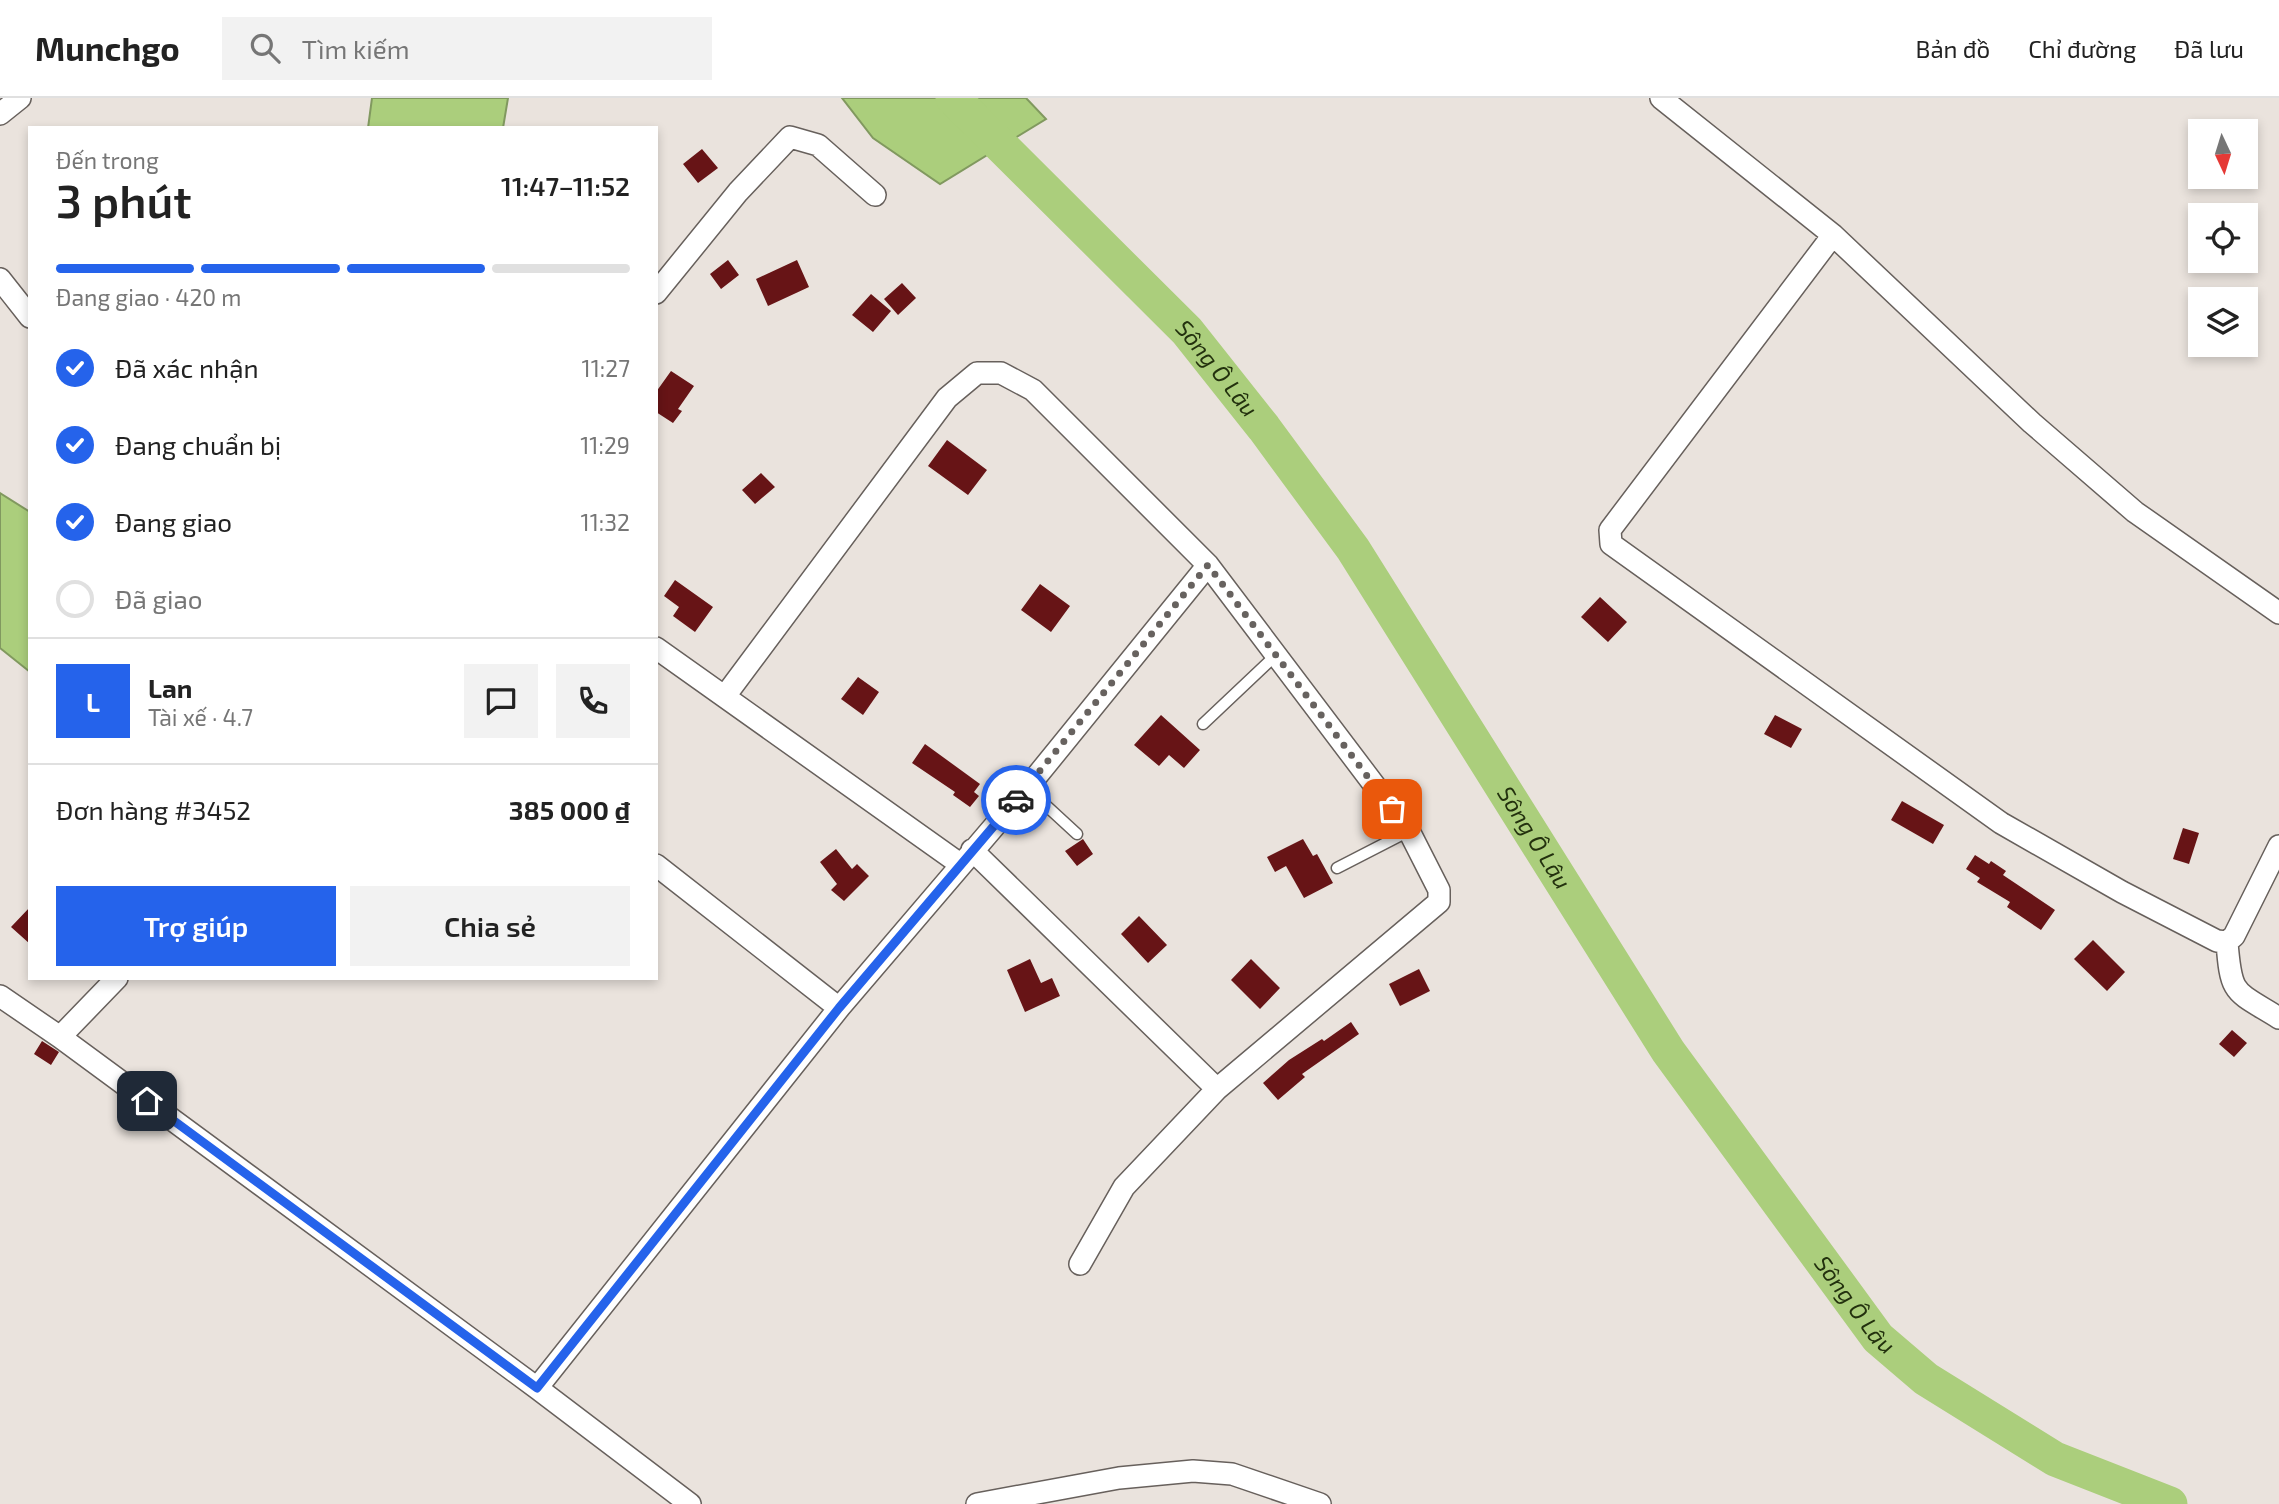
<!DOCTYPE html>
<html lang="vi">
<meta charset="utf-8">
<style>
body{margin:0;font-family:"Exo 2",sans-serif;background:#f2f2f2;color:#222;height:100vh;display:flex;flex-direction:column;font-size:26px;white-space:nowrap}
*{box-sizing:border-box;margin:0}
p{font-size:23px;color:#767676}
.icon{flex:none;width:38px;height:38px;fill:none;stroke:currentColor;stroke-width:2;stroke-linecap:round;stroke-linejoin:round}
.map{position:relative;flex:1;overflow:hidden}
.details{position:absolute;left:28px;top:28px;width:630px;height:854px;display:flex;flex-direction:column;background:#fff;border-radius:0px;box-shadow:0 4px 10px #0003}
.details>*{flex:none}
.needle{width:46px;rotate:176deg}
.controls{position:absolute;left:2188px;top:21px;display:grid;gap:14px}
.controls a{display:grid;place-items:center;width:70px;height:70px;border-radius:0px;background:#fff;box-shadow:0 4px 10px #0003;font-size:35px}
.pin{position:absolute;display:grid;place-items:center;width:60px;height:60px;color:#fff;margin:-30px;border-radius:14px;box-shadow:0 4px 10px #0006}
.courier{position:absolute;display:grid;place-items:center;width:70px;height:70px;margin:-35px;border:5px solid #2563eb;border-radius:50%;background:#fff;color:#222;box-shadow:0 2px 9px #0007}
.head em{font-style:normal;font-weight:600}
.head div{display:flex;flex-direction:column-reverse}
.head{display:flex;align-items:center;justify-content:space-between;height:119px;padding:0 28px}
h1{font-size:46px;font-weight:600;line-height:52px}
.bar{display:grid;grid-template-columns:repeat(4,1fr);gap:10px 7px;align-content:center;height:84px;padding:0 28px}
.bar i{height:9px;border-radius:5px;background:#e0e0e0}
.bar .on{background:#2563eb}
.bar p{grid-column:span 4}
.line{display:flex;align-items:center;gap:18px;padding:0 28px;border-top:2px solid #e0e0e0}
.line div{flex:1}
.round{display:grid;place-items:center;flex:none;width:74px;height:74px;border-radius:0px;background:#f2f2f2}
ol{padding:0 28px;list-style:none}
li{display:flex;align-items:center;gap:21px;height:77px}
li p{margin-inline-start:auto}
li .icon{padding:7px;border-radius:50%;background:#2563eb;color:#fff;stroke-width:4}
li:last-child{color:#767676}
li i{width:38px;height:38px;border:4px solid #e0e0e0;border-radius:50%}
.cta{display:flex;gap:14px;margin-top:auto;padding:14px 28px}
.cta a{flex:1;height:80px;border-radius:0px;background:#2563eb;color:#fff;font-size:28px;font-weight:600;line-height:80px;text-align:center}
.cta a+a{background:#f2f2f2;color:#222}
header{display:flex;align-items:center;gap:42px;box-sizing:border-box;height:98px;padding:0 35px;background:#fff;border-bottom:2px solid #e0e0e0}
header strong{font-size:33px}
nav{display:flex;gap:38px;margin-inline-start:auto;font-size:24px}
.search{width:490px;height:63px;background:#f2f2f2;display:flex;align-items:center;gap:18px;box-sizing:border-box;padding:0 24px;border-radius:0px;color:#767676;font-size:26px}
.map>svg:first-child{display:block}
.water{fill:#abce7c;stroke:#81995f;stroke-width:2}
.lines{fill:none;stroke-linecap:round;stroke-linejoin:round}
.river{stroke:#abce7c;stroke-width:35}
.building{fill:#671416}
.lane-casing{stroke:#67605c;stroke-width:13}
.street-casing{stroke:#67605c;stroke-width:24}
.lane{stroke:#fff;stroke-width:10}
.street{stroke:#fff;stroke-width:21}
.done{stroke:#67625f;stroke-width:7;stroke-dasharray:0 12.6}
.route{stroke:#2563eb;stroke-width:9}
.labels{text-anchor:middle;stroke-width:7;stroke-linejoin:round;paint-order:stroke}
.water-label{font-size:23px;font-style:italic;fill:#23310e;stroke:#eae3dd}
</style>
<header>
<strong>Munchgo</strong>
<div class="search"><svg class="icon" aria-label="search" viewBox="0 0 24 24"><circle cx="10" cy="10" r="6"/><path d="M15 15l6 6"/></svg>Tìm kiếm</div>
<nav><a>Bản đồ</a><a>Chỉ đường</a><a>Đã lưu</a></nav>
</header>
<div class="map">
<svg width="2279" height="1406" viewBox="0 0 2279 1406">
<rect width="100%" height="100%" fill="#eae3dd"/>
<path class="water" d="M372,0H508L503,30H368Z
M842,0H1026L1046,21L940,86L873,40Z
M0,395L30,414V574L0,550Z"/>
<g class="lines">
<path class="river" id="s1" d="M953,0L1187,233L1264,330L1353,451L1668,953L1878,1240L1926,1281L2055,1361L2170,1406"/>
</g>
<path class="building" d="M702,51L718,70L698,85L683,66Z
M728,162L739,177L721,191L710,176Z
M797,162L809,189L768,208L756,181Z
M902,185L916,200L898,217L884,201Z
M871,196L891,213L873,234L852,217Z
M671,273L694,288L678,311L682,313L673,325L656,314V294Z
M947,342L987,372L968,397L928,368Z
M761,375L775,389L755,406L742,392Z
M675,482L713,509L695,534L673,518L679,509L664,498Z
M1040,486L1070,508L1051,534L1021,512Z
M1600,499L1627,524L1608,544L1581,519Z
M858,579L879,594L863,617L841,601Z
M1161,617L1200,652L1184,670L1169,657L1159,668L1134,647Z
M1775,617L1802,631L1791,650L1764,636Z
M925,646L980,686L974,694L979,698L970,709L953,697L955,694L912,665Z
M1902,703L1944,727L1933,746L1891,722Z
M2183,730L2199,735L2189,766L2173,761Z
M1083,741L1093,756L1077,768L1065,753Z
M1303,741L1313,758L1317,756L1333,785L1304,800L1286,768L1275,774L1267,759Z
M836,751L852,771L857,766L869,778L844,803L831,792L837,786L820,764Z
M1975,757L1989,766L1991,763L2006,773L2003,777L2055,812L2041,832L2007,809L2010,804L1977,784L1980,780L1966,771Z
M30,809V846L11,829Z
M1139,818L1167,847L1148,865L1121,836Z
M2093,842L2125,874L2107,893L2074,861Z
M1030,861L1041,885L1052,880L1060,898L1025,914L1007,872Z
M1251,861L1280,890L1260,911L1231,882Z
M1419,871L1430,893L1400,908L1389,886Z
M1351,924L1359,936L1302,976L1305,979L1278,1002L1263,985L1289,962L1322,941L1324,943Z
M2232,932L2247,945L2234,959L2219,946Z
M42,943L59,954L51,967L34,956Z"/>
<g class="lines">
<g class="lane-casing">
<path id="lane" d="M1203,626L1275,558
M1027,690L1077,736
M1337,770L1409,733"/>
</g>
<g class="street-casing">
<path id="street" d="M1661,0L1833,137L2032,325L2135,414L2279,515
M0,16L20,0
M1833,137L1610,432L1611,446L2001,725L2122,794L2217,843L2227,844L2234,838L2279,748
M0,181L30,219
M656,195L738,94L790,39L818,47L875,97
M656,550L960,766
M725,598L947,300L977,275H1001L1033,292L1208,467L1409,733L1439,792V804L1217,991L1124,1089L1080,1166
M972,752L1217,991
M656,767L839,910
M2227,844C2231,898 2234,892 2279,920
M0,898L60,939L537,1290L690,1406
M60,939L117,880
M537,1290L839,910L1027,690L1208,467
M977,1406L1119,1380L1193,1373L1232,1376L1320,1406"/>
</g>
<use href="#lane" class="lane"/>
<use href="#street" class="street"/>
</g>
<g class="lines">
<path class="done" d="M1016,702L1208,467L1392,711"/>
<path class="route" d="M147,1003L537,1290L839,910L1016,702"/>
</g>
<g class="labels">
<g class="water-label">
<text dy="8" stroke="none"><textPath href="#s1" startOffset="378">Sông Ô Lâu</textPath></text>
<text dy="8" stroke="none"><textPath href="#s1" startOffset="945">Sông Ô Lâu</textPath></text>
<text dy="8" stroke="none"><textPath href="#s1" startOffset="1512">Sông Ô Lâu</textPath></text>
</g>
</g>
</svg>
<div class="controls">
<a><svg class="needle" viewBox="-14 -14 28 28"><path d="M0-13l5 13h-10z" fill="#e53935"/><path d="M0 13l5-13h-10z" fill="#767676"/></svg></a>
<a><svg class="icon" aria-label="locate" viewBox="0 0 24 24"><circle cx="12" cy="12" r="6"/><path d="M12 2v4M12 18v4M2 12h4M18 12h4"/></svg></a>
<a><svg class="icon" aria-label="layers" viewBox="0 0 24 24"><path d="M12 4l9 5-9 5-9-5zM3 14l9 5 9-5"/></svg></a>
</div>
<div class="pin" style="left:1392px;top:711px;background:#ea580c"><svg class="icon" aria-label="bag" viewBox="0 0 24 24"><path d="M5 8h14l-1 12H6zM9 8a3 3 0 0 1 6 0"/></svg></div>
<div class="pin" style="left:147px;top:1003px;background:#1f2937"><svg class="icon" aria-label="home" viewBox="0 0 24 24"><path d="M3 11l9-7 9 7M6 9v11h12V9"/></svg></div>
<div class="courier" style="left:1016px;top:702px"><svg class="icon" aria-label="car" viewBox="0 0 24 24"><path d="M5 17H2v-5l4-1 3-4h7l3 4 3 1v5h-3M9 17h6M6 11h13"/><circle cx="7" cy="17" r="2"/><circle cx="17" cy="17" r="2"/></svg></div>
<section class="details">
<div class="head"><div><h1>3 phút</h1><p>Đến trong</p></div><em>11:47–11:52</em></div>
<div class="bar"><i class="on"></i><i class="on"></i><i class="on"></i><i></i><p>Đang giao · 420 m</p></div>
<ol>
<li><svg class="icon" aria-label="check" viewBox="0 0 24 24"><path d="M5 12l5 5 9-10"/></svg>Đã xác nhận<p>11:27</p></li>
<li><svg class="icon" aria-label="check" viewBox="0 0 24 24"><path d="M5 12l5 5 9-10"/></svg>Đang chuẩn bị<p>11:29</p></li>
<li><svg class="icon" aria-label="check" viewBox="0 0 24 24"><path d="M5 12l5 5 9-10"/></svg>Đang giao<p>11:32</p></li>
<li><i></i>Đã giao</li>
</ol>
<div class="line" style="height:126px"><b class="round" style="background:#2563eb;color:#fff">L</b><div><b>Lan</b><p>Tài xế · 4.7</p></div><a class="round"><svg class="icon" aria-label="chat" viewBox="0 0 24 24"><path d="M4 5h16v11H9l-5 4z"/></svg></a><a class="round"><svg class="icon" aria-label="phone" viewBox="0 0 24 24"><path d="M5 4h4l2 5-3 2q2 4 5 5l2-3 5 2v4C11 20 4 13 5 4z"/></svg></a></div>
<div class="line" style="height:91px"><div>Đơn hàng #3452</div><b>385 000 ₫</b></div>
<div class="cta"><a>Trợ giúp</a><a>Chia sẻ</a></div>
</section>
</div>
